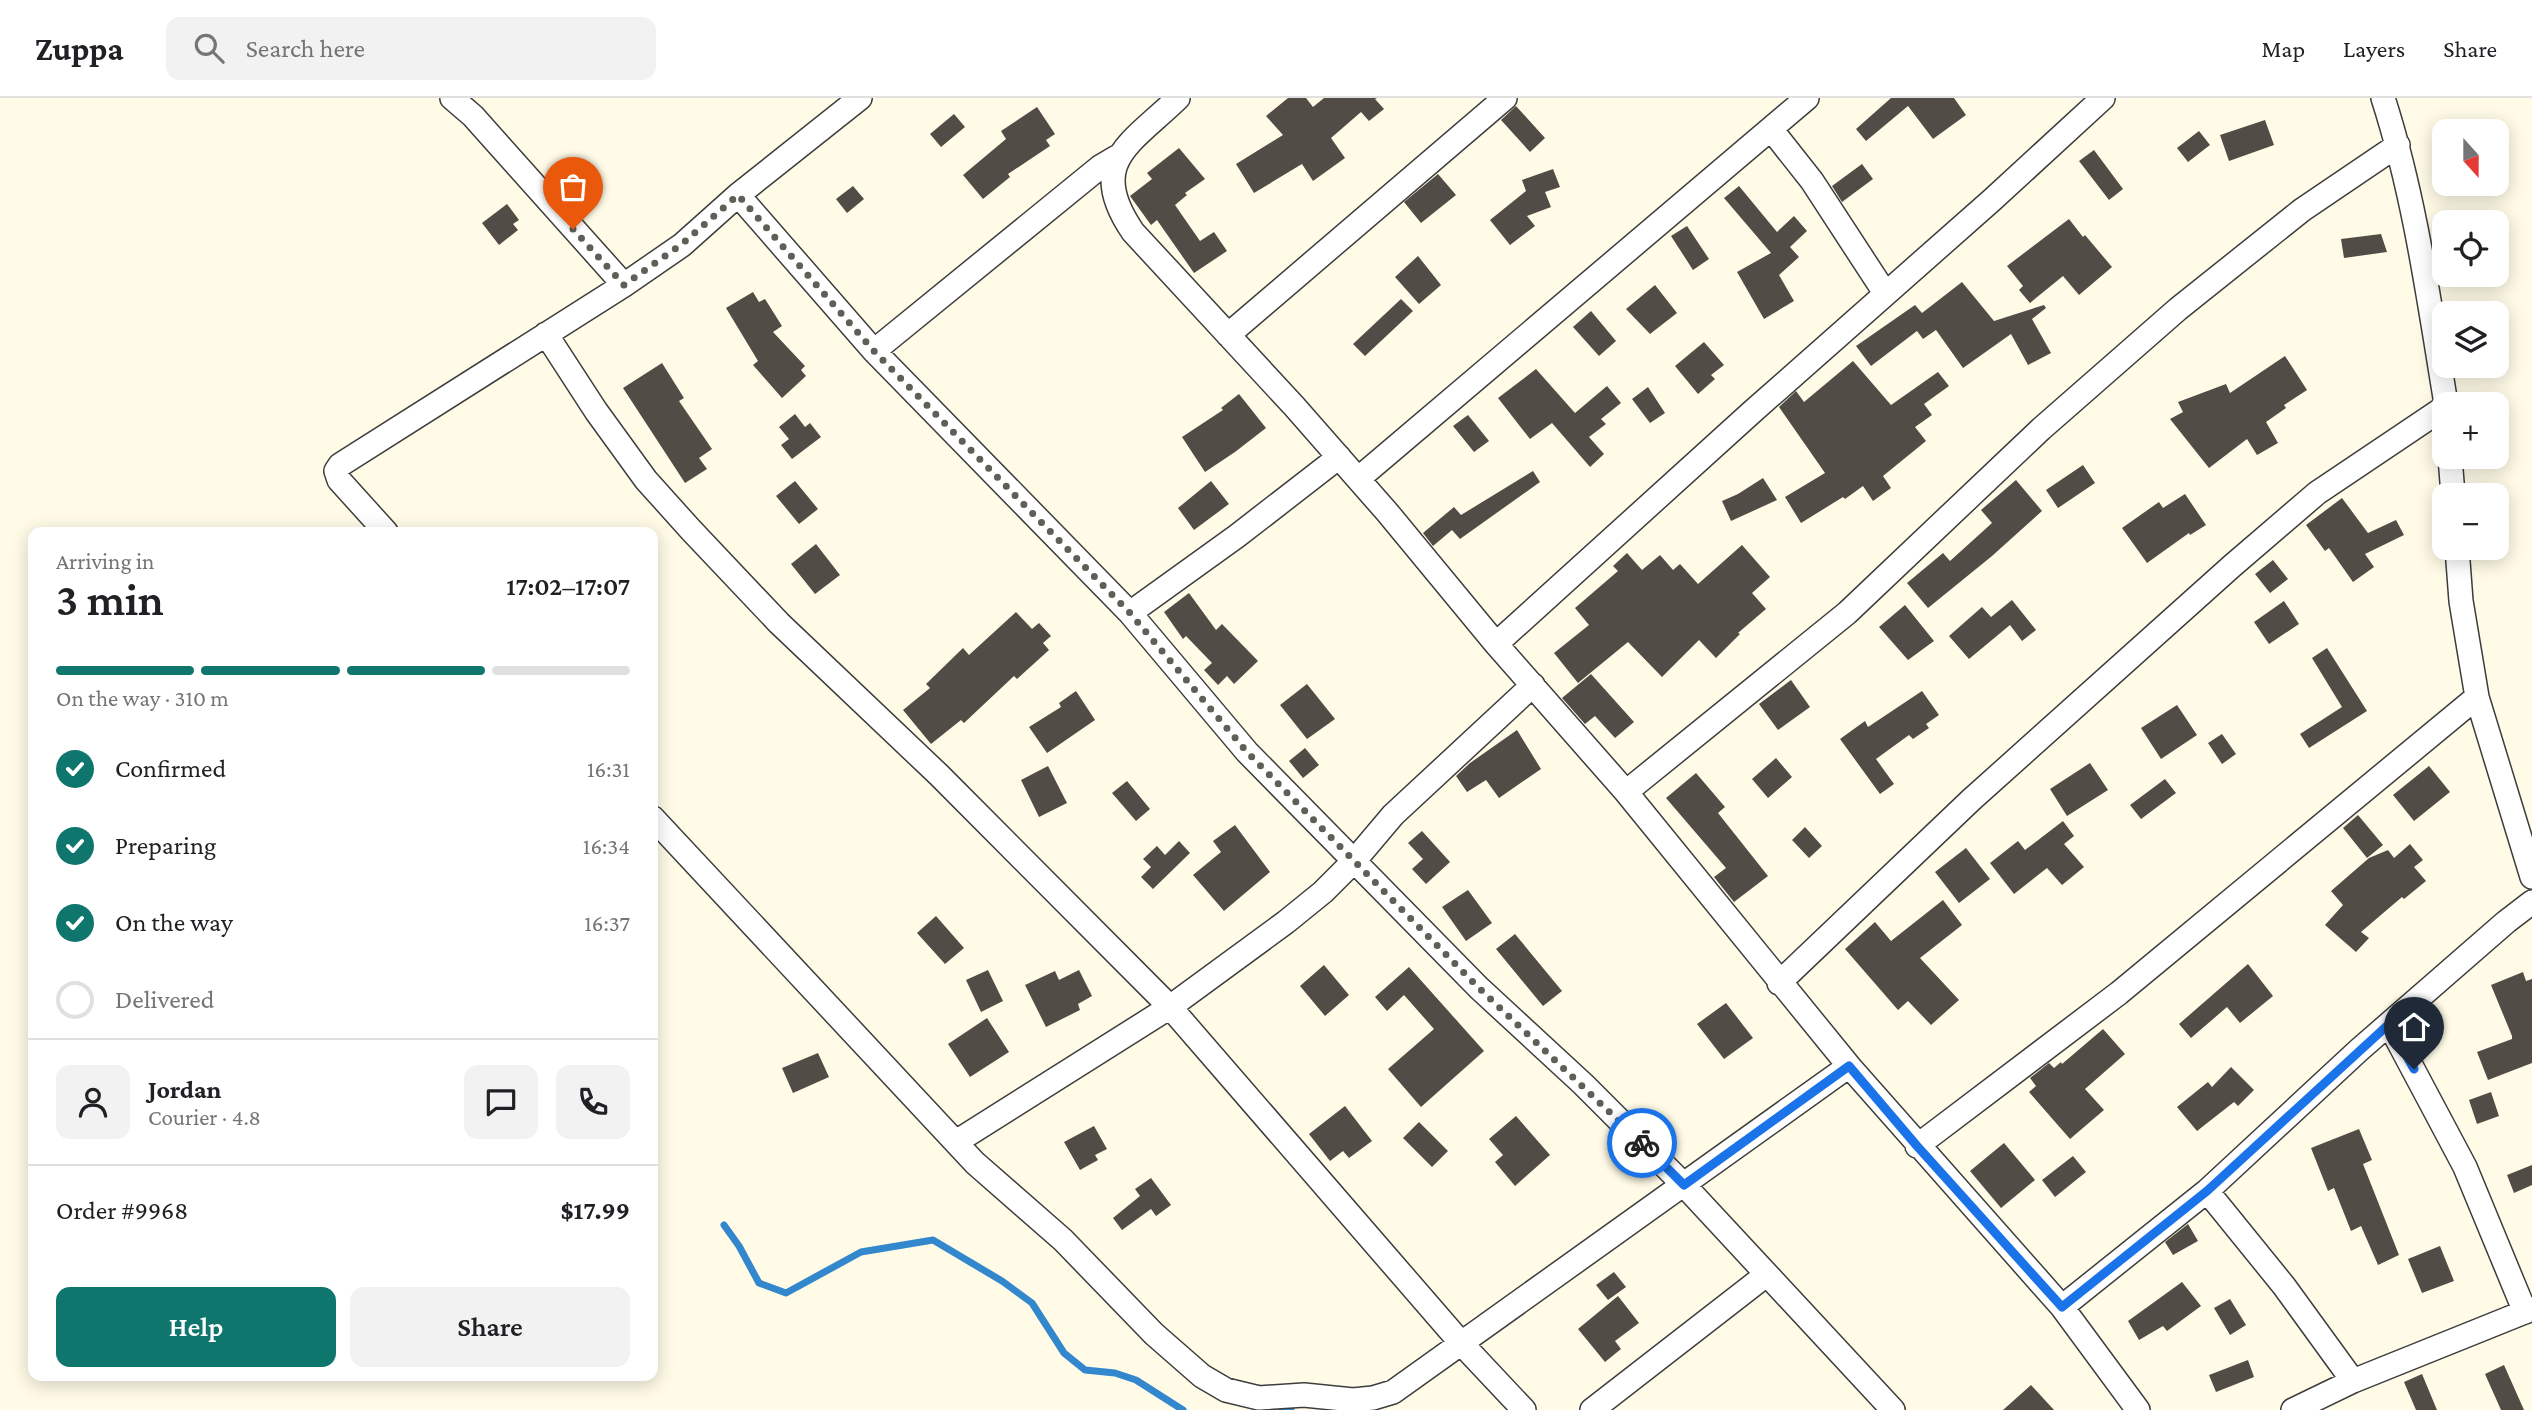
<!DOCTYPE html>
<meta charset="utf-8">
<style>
body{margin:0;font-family:"Crimson Pro",serif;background:#f2f2f2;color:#202124;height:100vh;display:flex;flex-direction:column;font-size:26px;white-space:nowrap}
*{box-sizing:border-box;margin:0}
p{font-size:23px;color:#757577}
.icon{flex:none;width:38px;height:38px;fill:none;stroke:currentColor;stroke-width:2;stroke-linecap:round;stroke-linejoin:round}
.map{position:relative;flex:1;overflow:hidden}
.drawer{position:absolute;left:28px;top:429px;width:630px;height:854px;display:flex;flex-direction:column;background:#fff;border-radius:14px;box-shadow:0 4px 18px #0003}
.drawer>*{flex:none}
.needle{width:46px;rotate:159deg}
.controls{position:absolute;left:2432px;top:21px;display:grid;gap:14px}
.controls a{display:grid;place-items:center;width:77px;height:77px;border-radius:14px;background:#fff;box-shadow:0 4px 18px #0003;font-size:35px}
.pin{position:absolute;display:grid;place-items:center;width:60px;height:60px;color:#fff;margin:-72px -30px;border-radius:50% 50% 50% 0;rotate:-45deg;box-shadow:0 0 7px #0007}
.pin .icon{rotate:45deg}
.courier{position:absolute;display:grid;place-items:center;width:70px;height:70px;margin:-35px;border:5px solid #1a73e8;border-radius:50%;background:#fff;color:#222;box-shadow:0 2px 9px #0007}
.summary em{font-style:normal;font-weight:600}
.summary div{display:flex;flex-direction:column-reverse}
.summary{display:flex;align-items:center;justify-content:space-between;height:119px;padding:0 28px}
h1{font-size:46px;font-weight:600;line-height:52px}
.bar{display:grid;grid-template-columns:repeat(4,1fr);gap:10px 7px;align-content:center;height:84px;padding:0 28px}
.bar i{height:9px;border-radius:5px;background:#e0e0e0}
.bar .current{background:#0f766e}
.bar p{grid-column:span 4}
.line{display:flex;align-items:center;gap:18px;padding:0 28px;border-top:2px solid #e0e0e0}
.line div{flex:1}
.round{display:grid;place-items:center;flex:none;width:74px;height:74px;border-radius:14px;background:#f2f2f2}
ol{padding:0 28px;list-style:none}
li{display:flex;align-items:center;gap:21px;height:77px}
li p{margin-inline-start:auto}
li .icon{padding:7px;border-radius:50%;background:#0f766e;color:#fff;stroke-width:4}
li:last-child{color:#757577}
li i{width:38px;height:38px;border:4px solid #e0e0e0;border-radius:50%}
.primary-button{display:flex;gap:14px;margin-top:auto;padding:14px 28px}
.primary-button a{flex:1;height:80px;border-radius:14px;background:#0f766e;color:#fff;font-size:28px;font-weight:600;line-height:80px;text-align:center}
.primary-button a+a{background:#f2f2f2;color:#202124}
header{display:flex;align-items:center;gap:42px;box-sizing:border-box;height:98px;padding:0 35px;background:#fff;border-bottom:2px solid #e0e0e0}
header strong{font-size:33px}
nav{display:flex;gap:38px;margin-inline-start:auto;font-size:24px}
.search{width:490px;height:63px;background:#f2f2f2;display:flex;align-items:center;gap:18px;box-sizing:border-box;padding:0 24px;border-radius:14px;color:#757577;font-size:26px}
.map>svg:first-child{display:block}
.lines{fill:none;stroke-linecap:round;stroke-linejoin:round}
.stream{stroke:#3387cd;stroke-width:7}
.building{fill:#524c46}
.street-casing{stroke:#3d3d3d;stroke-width:26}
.street{stroke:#fff;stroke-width:23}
.done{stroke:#605e57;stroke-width:7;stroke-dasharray:0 12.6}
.route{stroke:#1a73e8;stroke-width:9}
</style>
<header>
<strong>Zuppa</strong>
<div class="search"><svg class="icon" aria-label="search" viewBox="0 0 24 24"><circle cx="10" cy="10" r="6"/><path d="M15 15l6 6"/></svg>Search here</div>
<nav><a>Map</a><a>Layers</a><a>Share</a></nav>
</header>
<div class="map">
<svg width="2532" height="1312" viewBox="0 0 2532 1312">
<rect width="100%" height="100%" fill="#fffbe7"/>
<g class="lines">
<path class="stream" d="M724,1127L739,1148L759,1185L786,1195L861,1154L933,1142L1002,1183L1032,1205L1064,1255L1085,1272L1115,1275L1136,1282L1183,1312
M1281,1312H1291"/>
</g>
<path class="building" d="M1288,0H1306L1313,9L1324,0H1377L1375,1L1384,11L1369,23L1361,14L1331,40L1345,60L1313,83L1302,66L1254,95L1236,66L1283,37L1266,18Z
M1891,0H1954L1966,17L1933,41L1908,8L1866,43L1856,31Z
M1516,8L1545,40L1530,54L1501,22Z
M1037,9L1055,36L1046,42L1050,48L1008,76L1010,79L983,101L963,77L1006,41L1001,33Z
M954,16L965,29L941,49L930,36Z
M2265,22L2274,47L2229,63L2220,37Z
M2199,33L2210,47L2188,64L2177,50Z
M1179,50L1205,81L1185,95L1187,97L1175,107L1200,143L1214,134L1227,153L1194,175L1157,122L1151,127L1130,98L1152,81L1147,75Z
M2094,52L2123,91L2109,102L2079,63Z
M1862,66L1873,81L1842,104L1832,88Z
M1553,71L1560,89L1545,94L1551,109L1527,118L1535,128L1510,147L1490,122L1526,93L1522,82Z
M1438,76L1456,97L1421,125L1404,104Z
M853,88L864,101L847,115L836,101Z
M1739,88L1777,134L1794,118L1807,133L1790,149L1799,159L1779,177L1794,203L1764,221L1737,174L1771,155L1724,100Z
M507,106L519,122L513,126L518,132L499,147L482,125Z
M2069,121L2083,139L2085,137L2112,169L2079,197L2063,178L2030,205L2019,192L2023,188L2007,168Z
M1687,128L1709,161L1693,172L1671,138Z
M2381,136L2387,154L2344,160L2341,141Z
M1418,158L1441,187L1419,206L1395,179Z
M1962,184L1994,223L2044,207L2046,210L2032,221L2051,255L2028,267L2011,236L1963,270L1936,232L1923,241L1917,233L1871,268L1856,248L1915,207L1922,215Z
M1655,187L1677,215L1650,236L1626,211Z
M753,194L759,204L765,201L782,228L773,234L805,268L801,272L806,278L782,300L753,267L758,263L726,210Z
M1401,201L1413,213L1365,258L1353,246Z
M1591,213L1616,243L1599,258L1573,229Z
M1704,244L1724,267L1711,277L1715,281L1698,296L1675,268Z
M2285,258L2307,292L2284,307L2286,310L2266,324L2278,345L2257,357L2247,341L2209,370L2170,321L2183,314L2178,304L2226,286L2230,295Z
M1853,263L1891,307L1938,274L1949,288L1924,306L1932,317L1915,329L1926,343L1883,378L1891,390L1873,403L1863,388L1845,401L1843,399L1801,425L1785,399L1825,375L1779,309L1796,293L1804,304Z
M662,265L684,300L679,303L712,351L699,360L707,371L685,385L623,290Z
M1536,271L1575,315L1607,288L1621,305L1601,321L1606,326L1589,339L1604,356L1590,369L1552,325L1530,341L1498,300Z
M1648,289L1665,315L1650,325L1632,301Z
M1239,296L1266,330L1235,354L1205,374L1182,339L1223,312L1221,310Z
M795,316L805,329L810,325L821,339L792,361L781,347L789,341L779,329Z
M1468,317L1489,343L1474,354L1453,328Z
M2083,367L2095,385L2058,410L2046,392Z
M1533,373L1540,384L1460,441L1452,432L1433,448L1423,435L1454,409L1461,417Z
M1763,380L1777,402L1731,423L1722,403L1738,396Z
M2016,382L2042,413L1992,458L1928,510L1907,485L1943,455L1950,463L1992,425L1981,412Z
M795,383L818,411L799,426L776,398Z
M1211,383L1229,406L1194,432L1178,410Z
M2185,396L2206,427L2190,437L2189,435L2147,465L2122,430L2159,404L2163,410Z
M2342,400L2368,435L2396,422L2404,437L2365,456L2374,469L2353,484L2329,450L2325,453L2306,427Z
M816,446L840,477L815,496L791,466Z
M1742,447L1770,479L1752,495L1766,511L1738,535L1740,536L1716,560L1699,542L1662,579L1628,544L1578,585L1554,555L1589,527L1575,510L1618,473L1613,468L1627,455L1642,472L1660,457L1673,472L1680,466L1698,486Z
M2273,462L2288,481L2270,495L2255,476Z
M1189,495L1216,532L1222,526L1258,563L1234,586L1227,578L1218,587L1204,572L1212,565L1186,538L1183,541L1164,514Z
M2012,502L2036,532L2022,543L2010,527L1969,561L1949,538L1982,509L1991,519Z
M2284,503L2299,526L2269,546L2254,524Z
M1905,507L1934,543L1908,562L1879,529Z
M1016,514L1032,531L1039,525L1051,538L1043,545L1049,552L1017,581L1014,578L964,625L961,622L931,646L903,612L930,590L926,586L963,550L969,557Z
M2327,550L2367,613L2309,650L2300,636L2342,609L2312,560Z
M1591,576L1634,624L1615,640L1595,618L1585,626L1562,600Z
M1791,582L1810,609L1778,632L1759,606Z
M1307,586L1335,621L1307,641L1280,607Z
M1076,593L1095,622L1047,655L1029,629L1061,609L1059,605Z
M1922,593L1939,617L1926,626L1929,630L1913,641L1909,637L1876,661L1894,686L1880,696L1840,641L1865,623L1868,629Z
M2177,607L2197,637L2161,661L2141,630Z
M1517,632L1541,671L1499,700L1486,682L1467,694L1456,678L1470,665Z
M2222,636L2236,656L2222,666L2208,645Z
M1305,650L1319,667L1303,680L1289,663Z
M1776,660L1792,679L1768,700L1752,681Z
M2090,665L2108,692L2067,718L2050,691Z
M1048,668L1067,705L1039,719L1021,682Z
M2429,668L2450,694L2414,723L2393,697Z
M1696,675L1725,709L1718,715L1768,778L1734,804L1714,779L1726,770L1666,700Z
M2165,681L2176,695L2141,721L2130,707Z
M1127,683L1150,711L1136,723L1112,695Z
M2358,717L2383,747L2367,760L2343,730Z
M2063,723L2074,738L2064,746L2084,769L2062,787L2047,770L2014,796L1990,765L2018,743L2025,752Z
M1235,727L1270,774L1224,813L1193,777L1221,754L1213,743Z
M1805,729L1822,748L1809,760L1792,742Z
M1422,733L1450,764L1426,786L1412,771L1423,761L1408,745Z
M1179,743L1190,755L1153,791L1141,779L1151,769L1143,761L1157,748L1165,757Z
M2410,746L2423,762L2414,769L2426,783L2404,801L2402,799L2361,834L2369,840L2356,854L2325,827L2343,807L2331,793L2369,760L2388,752L2394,760Z
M1966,750L1990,781L1959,805L1935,774Z
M1468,792L1492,825L1466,843L1442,809Z
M1943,802L1962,827L1920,860L1959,902L1931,927L1908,903L1898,912L1845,851L1875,824L1891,843Z
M936,818L964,850L945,866L917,835Z
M1515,836L1562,893L1543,908L1496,851Z
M2248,866L2273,898L2240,925L2227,909L2191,940L2179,926Z
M1324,867L1349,897L1325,918L1300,888Z
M1409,869L1484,953L1421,1009L1388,971L1434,931L1404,897L1387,913L1375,899Z
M988,872L1003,903L981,914L966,882Z
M1079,872L1092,898L1078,906L1080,912L1046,929L1025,887L1055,873L1059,882Z
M2523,874L2526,883L2532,881V965L2488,982L2477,954L2512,941V938L2491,887Z
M1726,905L1753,940L1724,961L1697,926Z
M987,920L1009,954L970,979L948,946Z
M2103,931L2125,956L2085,991L2104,1012L2070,1041L2029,994L2036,988L2030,980L2049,965L2054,970L2061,964L2062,966Z
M818,955L829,979L793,995L782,970Z
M2231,969L2254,992L2238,1008L2234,1004L2197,1033L2177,1009L2208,984L2212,989Z
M2491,994L2499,1018L2477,1026L2469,1002Z
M1345,1008L1372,1043L1349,1060L1343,1053L1330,1063L1309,1036Z
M1516,1018L1550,1057L1515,1088L1495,1064L1503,1057L1489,1041Z
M1419,1024L1448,1053L1432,1069L1403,1040Z
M1094,1028L1107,1051L1095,1057L1098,1062L1080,1072L1064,1044Z
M2359,1031L2372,1062L2363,1066L2399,1157L2378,1167L2361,1128L2351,1133L2334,1090L2328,1093L2311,1050Z
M2004,1045L2035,1082L2001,1110L1970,1073Z
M2073,1058L2086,1074L2055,1099L2042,1082Z
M2532,1067V1087L2514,1095L2507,1077Z
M1151,1080L1171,1107L1156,1118L1151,1111L1122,1132L1113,1120L1140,1098L1135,1091Z
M2188,1126L2198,1143L2173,1157L2165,1144Z
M2440,1148L2454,1183L2422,1195L2408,1161Z
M1614,1174L1626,1189L1608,1202L1596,1187Z
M2182,1184L2201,1208L2167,1233L2163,1228L2139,1242L2128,1223Z
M1618,1198L1639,1225L1615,1243L1621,1251L1605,1264L1578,1231Z
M2230,1201L2246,1227L2230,1237L2214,1210Z
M2248,1262L2254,1279L2216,1294L2209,1277Z
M2504,1267L2524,1312H2501L2485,1276Z
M2422,1276L2437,1312H2416L2404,1284Z
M2031,1287L2054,1312H2003Z"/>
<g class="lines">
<g class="street-casing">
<path id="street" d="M452,0L473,18L624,187
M1178,0C1132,45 1085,64 1133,134L1294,308L1387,414L1496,546L1626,694L1849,968L2062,1209L2138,1312
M2383,0C2415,99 2429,203 2446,306
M1771,31L1812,83L1885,195
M738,97L874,253L1130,515L1247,654L1479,890L1583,986L1684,1087L1893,1312
M546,236L596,313L646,382L691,432L779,525L939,677L1170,909L1461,1245L1524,1312
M1228,237L1505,0
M874,253L1100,69L1117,59
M2450,359L2453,397
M1358,381L1807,0
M386,434L339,382L336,373L340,367L624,187L682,147L738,97L860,0
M2457,450L2461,503L2477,599L2532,779
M1130,515L1237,438L1339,359
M1496,546L1752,314L1992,102L2103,0
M1626,694L1847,515L2041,331L2178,211L2302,112L2398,47
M653,720L975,1065L1063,1142L1154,1236L1202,1278L1226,1292L1259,1300L1304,1297L1353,1302L1373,1300L1393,1294L1849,968
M1779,885L1971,702L2232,468L2317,395L2445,309
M2389,926L2465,1069L2525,1214
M956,1044L1170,909L1286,824L1323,794L1355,762L1393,717L1533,587
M1917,1048L2119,895L2477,599
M2207,1093L2284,1188L2353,1283
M2062,1209L2207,1093L2359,952L2506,824L2532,804
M1592,1312L1766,1177
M2293,1312L2353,1283L2532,1211"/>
</g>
<use href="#street" class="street"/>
</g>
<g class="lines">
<path class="done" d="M573,131L624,187L682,146L738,97L874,253L1130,515L1247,654L1479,890L1642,1045"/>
<path class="route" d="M1642,1045L1684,1087L1849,968L1917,1048L2062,1209L2207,1093L2389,926L2414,971"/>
</g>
</svg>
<div class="controls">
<a><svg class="needle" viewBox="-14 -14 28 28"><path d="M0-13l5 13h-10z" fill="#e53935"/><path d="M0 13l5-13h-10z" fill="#757577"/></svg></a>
<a><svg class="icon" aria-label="locate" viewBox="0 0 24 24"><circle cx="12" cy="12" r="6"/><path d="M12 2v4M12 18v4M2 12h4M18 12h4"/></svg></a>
<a><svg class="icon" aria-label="layers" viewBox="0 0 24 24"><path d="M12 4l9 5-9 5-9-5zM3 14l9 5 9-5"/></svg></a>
<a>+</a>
<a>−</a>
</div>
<div class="pin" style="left:573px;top:131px;background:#ea580c"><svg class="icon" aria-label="bag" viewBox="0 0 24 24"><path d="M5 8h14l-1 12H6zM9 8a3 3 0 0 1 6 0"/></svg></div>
<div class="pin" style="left:2414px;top:971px;background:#1f2937"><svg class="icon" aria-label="home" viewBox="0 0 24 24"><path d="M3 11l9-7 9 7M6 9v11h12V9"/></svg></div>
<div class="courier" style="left:1642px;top:1045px"><svg class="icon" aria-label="bike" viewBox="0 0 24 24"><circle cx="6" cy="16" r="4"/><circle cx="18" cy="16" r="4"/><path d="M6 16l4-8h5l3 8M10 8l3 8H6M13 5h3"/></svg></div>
<section class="drawer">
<div class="summary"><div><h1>3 min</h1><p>Arriving in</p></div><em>17:02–17:07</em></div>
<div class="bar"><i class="current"></i><i class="current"></i><i class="current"></i><i></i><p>On the way · 310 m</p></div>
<ol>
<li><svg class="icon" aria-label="check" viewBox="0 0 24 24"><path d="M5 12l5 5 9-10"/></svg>Confirmed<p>16:31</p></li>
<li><svg class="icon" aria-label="check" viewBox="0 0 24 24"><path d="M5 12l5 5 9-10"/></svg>Preparing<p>16:34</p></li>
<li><svg class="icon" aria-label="check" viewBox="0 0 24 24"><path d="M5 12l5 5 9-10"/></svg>On the way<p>16:37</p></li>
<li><i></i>Delivered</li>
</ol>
<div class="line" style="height:126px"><a class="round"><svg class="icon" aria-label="person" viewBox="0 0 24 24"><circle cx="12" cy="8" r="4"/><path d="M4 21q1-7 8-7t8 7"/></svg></a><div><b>Jordan</b><p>Courier · 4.8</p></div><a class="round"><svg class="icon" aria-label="chat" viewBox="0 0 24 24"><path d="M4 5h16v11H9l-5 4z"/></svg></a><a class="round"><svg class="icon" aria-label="phone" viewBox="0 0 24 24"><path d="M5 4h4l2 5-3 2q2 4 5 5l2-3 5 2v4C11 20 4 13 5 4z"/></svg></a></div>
<div class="line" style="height:91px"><div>Order #9968</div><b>$17.99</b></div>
<div class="primary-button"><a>Help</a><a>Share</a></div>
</section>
</div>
